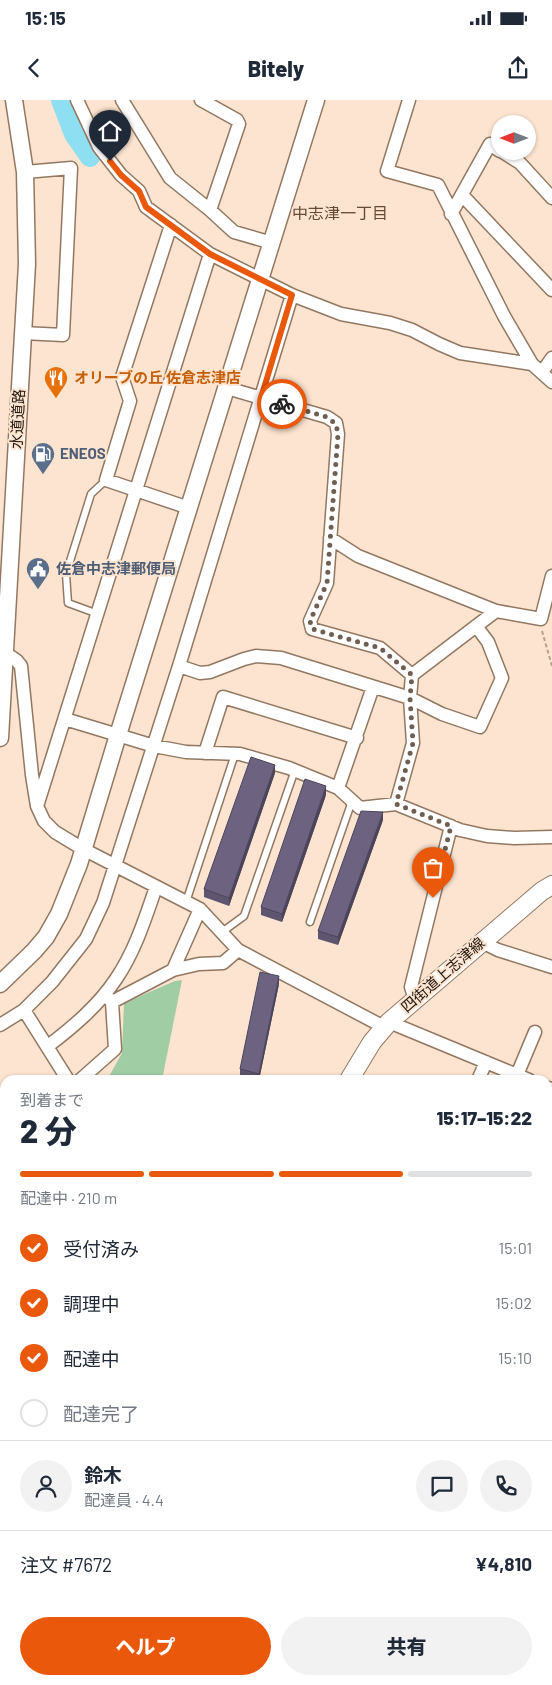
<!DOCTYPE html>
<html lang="ja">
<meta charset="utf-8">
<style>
body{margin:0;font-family:Barlow,"Noto Sans JP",sans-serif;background:#f2f2f3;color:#1f2937;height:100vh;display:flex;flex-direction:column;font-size:19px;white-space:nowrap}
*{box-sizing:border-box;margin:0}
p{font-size:16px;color:#747a83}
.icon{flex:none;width:28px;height:28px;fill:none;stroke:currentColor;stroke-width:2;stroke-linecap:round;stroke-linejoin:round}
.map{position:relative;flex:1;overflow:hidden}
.side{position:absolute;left:0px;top:975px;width:552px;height:610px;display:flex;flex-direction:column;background:#fff;border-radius:15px 15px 0 0;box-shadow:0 1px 4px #0004}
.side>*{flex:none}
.needle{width:32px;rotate:270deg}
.tools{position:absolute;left:491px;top:15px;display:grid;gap:10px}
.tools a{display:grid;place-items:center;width:45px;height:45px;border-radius:50%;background:#fff;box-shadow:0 1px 4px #0004;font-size:25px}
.pin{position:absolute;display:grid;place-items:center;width:42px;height:42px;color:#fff;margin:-51px -21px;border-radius:50% 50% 50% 0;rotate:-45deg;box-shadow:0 0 5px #0007}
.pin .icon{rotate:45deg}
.courier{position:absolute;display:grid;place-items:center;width:50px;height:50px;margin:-25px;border:4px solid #ea580c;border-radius:50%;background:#fff;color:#222;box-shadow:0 1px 6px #0007}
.overview em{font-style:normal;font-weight:800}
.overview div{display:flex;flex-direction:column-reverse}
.overview{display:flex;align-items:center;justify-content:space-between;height:85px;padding:0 20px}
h1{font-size:32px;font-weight:800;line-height:38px}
.bar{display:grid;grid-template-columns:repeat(4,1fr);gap:8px 5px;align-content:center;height:60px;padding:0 20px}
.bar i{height:6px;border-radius:4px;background:#e0e1e3}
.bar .on{background:#ea580c}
.bar p{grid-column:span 4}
.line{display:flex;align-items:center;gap:12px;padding:0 20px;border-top:1px solid #e0e1e3}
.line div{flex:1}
.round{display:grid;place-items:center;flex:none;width:52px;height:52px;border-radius:26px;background:#f2f2f3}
ol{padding:0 20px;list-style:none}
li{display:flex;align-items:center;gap:15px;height:55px}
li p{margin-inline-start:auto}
li .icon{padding:5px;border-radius:50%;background:#ea580c;color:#fff;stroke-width:4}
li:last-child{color:#747a83}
li i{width:28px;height:28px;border:2px solid #e0e1e3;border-radius:50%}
.cta{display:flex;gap:10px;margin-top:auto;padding:10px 20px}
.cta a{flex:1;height:58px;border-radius:30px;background:#ea580c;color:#fff;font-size:20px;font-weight:800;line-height:58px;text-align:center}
.cta a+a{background:#f2f2f3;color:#1f2937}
.status{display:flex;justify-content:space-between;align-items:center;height:35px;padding:0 25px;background:#fff;direction:ltr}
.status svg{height:14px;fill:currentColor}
header{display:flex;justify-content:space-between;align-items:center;height:65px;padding:0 20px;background:#fff;font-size:22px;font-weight:800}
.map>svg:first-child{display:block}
.green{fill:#a0cda4}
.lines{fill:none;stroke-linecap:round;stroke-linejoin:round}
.river{stroke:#8fdff3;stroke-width:20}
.service-casing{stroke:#927861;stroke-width:9}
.minor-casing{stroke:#927861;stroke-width:15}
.tertiary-casing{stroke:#927861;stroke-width:19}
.secondary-casing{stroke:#927861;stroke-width:20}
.path{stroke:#b5a191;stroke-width:2;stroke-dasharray:4 2.5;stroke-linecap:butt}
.service{stroke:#fff;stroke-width:6}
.minor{stroke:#fff;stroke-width:12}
.tertiary{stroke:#fff;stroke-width:16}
.secondary{stroke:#fff;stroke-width:18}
.wall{fill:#5e556e}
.shaded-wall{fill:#4c455a}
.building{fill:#6d6380;stroke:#4c455a}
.done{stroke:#6e5f52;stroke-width:5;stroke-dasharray:0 9}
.route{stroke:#ea580c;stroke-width:6}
.labels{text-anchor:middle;stroke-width:4;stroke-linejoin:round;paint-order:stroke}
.food-label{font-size:15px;font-weight:bold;fill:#c56008;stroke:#fce4d0;text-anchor:start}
.street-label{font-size:15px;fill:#21170e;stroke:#fce4d0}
.service-label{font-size:15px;font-weight:bold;fill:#4e5e75;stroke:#fce4d0;text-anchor:start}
.neighbourhood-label{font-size:16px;fill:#624a34;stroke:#fce4d0}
</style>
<div class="status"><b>15:15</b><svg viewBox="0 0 49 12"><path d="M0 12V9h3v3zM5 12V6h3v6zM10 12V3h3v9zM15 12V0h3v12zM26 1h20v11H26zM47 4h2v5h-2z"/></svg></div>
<header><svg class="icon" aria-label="back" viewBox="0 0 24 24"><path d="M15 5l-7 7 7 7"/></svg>Bitely<svg class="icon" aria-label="share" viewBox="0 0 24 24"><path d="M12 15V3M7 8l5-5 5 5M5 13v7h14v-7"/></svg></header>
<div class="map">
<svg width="552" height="1585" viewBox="0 0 552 1585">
<rect width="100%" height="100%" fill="#fce4d0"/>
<path class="green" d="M182,880L162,980H107L122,953L124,903L175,881Z
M552,1046V1151L548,1152V1049Z"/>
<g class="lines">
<path class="river" d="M61,0L74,34L90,57"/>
<g class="service-casing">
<path id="service" d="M98,514L68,503L66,474L91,394L106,380
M186,802L235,654
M310,822L352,701
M222,832L244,816L295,670
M0,1571L5,1574
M51,1580L94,1585
M35,1585L36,1580
M106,1585L107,1580"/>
</g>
<g class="minor-casing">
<path id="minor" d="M77,0L99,47L121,75L139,91L146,107L210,154L292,195L341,214L390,223L412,230L439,244L460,253L532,264
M122,0L170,78L210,110L234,132L272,143
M201,0L237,20L239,24L210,110
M409,0L387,71L438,85L504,216L532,264L552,282
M501,51L520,63L552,98
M462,95L552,190
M451,114L490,44L500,51
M171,125L122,277L130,301L106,380L189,408
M23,233L63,235L71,68L25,72
M542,272L552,258
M227,288L327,317L336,323L338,334L327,483L310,521L312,529L380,548L412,575L410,598L413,643L396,704
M330,438L358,456L496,511L541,519L552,476
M0,549L17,561L21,566L32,675L37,706L44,721L55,732L83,749L200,809L238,850L384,927
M179,566L200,573L210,572L244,559L256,556L281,558L410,598L442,614L480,627L502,578L488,542L476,526
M412,575L496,511
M65,619L154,646L186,652L240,654L289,668L338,688L360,708L396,704L460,730L487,736L514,738L552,737
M205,653L223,597L357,638
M338,688L373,587
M38,703L210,154
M482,842L498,850L552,867
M173,870L200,809
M415,899L411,887L451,726
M112,902L173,870L199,864L223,863L238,850
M24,910L68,980
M389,922L529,980
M0,925L24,910L52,882L86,839L103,803L179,566L292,195
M48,946C73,927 98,906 116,879C135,851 145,819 156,787
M517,975L535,932
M80,980L115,949L112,902L106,896
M478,980L486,962
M548,988L552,989
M548,1162L552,1161
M548,1288H552
M548,1365L552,1368
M0,1410L5,1406
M340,1580L350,1585
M398,1580L399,1585
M167,1585L176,1580
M224,1585L226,1580"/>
</g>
<g class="tertiary-casing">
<path id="tertiary" d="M0,638L27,164L25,72L14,0
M0,884L34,851L46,837L59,814L79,764L118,635L316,0
M0,1172L5,1181
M548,1503L552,1506"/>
</g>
<g class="secondary-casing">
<path id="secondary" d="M349,980L372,942L389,922L542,791L552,785
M0,1532L5,1531"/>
</g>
<path class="path" d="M542,531L552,566"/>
<use href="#service" class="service"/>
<use href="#minor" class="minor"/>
<use href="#tertiary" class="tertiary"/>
<use href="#secondary" class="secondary"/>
</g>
<path class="wall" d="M275,673L229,806L204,797V789Z
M326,695L282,822L261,815V807Z
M383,720L338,845L318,839V831Z
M279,884L259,980H251L240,977V969Z
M0,1228L5,1229V1359H0Z"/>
<path class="shaded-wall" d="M275,665V673L229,806V798Z
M326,686V695L282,822V814Z
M383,712V720L338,845V837Z
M279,876V884L259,980V974Z"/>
<path class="building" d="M251,657L275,665L229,798L204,789Z
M305,679L326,686L282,814L261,807Z
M361,711L383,712L338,837L318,831Z
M260,872L279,876L259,974L240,969Z
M0,1228L5,1229V1344L0,1343Z"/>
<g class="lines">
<path class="done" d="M282,304L327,317L336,324L338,334L327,483L310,521L312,529L380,548L412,575L410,598L413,643L396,704L451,726L433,798"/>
<path class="route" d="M110,61L121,75L139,91L146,107L210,154L292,195L261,298L282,304"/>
</g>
<defs>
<g id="restaurant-pin" transform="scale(1.25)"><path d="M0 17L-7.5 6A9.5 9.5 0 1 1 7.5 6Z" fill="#e8710a" stroke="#fce4d0"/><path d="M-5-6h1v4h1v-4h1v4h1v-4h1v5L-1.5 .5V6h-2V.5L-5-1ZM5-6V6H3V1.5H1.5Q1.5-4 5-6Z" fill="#fff"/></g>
<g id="fuel-pin" transform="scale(1.25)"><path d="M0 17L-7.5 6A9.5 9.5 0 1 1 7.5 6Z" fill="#5c6f8a" stroke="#fce4d0"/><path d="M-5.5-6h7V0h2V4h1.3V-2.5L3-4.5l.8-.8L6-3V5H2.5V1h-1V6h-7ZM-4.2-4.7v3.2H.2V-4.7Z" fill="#fff"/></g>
<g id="civic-pin" transform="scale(1.25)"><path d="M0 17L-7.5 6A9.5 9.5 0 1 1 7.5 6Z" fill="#5c6f8a" stroke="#fce4d0"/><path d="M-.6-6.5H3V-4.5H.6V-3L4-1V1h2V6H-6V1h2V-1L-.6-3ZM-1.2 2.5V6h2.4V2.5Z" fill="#fff"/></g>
</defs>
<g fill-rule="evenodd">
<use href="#restaurant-pin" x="56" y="278"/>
<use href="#fuel-pin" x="43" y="354"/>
<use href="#civic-pin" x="38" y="469"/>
</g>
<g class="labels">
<g class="food-label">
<text x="74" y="283">オリーブの丘 佐倉志津店</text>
</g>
<g class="street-label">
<text transform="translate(18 319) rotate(-87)" y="5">水道道路</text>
<text transform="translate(443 875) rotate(-41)" y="5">四街道上志津線</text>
</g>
<g class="service-label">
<text x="60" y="359">ENEOS</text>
<text x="56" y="474">佐倉中志津郵便局</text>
</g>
<g class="neighbourhood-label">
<text x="340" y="119">中志津一丁目</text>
</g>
</g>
</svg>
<div class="tools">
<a><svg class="needle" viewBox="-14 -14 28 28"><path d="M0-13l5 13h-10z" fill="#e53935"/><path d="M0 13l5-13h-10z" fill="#747a83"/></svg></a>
</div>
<div class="pin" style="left:433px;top:798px;background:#ea580c"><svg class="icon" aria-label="bag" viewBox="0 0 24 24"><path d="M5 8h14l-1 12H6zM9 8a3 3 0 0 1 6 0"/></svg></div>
<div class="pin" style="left:110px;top:61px;background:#1f2937"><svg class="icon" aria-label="home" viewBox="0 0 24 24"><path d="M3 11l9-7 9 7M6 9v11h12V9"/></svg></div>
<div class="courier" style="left:282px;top:304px"><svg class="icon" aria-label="bike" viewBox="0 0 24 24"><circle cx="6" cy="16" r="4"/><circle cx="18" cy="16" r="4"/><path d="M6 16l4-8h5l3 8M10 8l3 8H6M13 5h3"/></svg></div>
<section class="side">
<div class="overview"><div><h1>2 分</h1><p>到着まで</p></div><em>15:17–15:22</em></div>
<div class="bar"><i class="on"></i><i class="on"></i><i class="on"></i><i></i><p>配達中 · 210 m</p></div>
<ol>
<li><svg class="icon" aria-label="check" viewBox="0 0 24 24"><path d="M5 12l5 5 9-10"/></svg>受付済み<p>15:01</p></li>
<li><svg class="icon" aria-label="check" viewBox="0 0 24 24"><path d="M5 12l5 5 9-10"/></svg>調理中<p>15:02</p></li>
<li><svg class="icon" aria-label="check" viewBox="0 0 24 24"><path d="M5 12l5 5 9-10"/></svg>配達中<p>15:10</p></li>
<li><i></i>配達完了</li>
</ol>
<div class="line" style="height:90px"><a class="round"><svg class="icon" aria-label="person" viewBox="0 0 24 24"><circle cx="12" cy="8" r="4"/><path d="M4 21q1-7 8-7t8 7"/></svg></a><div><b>鈴木</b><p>配達員 · 4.4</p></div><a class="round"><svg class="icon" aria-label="chat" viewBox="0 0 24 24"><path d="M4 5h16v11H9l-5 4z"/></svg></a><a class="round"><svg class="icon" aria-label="phone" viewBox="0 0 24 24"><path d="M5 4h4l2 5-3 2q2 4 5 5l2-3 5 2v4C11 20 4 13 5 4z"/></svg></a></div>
<div class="line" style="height:65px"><div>注文 #7672</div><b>¥4,810</b></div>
<div class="cta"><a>ヘルプ</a><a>共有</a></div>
</section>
</div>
